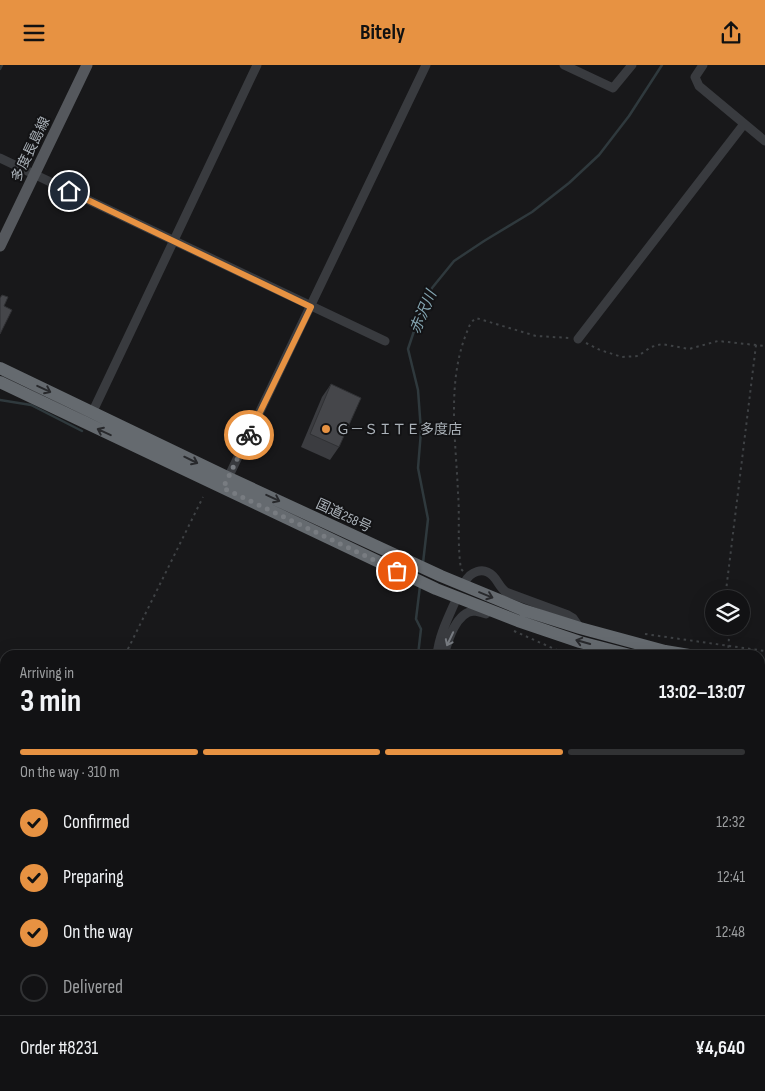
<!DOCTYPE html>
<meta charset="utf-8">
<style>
body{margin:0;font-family:"Sofia Sans Condensed","Noto Sans JP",sans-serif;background:#1f2022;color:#f1f3f6;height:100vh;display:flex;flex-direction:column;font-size:19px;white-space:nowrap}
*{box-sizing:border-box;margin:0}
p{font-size:16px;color:#9c9ea0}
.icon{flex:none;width:28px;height:28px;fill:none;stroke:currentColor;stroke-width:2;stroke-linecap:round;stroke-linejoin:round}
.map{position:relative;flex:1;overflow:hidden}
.sheet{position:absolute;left:0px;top:585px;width:765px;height:441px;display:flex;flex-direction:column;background:#121214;border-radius:15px 15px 0 0;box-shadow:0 5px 20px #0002,0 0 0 1px #313234}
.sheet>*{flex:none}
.fabs{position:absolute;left:705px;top:525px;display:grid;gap:10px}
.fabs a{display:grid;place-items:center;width:45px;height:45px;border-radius:50%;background:#121214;box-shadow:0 5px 20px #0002,0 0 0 1px #313234;font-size:25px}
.pin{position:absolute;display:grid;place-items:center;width:42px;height:42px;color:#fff;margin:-21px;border:2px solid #fff;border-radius:50%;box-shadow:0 1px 5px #0007}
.courier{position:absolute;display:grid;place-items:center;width:50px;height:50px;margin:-25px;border:4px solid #e79242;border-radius:50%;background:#fff;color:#222;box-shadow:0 1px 6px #0007}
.summary em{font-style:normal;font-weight:700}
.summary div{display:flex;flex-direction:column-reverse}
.summary{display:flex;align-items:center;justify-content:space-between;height:85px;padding:0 20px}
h1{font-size:32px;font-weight:700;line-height:38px}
.bar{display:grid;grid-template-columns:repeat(4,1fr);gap:8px 5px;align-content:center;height:60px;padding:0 20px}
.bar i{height:6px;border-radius:4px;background:#313234}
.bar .on{background:#e79242}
.bar p{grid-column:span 4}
.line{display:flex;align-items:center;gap:12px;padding:0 20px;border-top:1px solid #313234}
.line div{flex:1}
ol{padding:0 20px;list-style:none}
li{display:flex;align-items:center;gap:15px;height:55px}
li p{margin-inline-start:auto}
li .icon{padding:5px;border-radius:50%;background:#e79242;color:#111;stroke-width:4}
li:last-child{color:#9c9ea0}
li i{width:28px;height:28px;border:2px solid #313234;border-radius:50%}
header{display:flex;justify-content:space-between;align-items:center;height:65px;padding:0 20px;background:#e79242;color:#111;font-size:22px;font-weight:700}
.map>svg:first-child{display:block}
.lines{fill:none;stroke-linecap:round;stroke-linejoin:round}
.stream{stroke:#2f393d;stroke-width:2.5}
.minor-tunnel{stroke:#35373a;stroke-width:9;stroke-dasharray:9 4.5;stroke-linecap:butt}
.path{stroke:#3f4245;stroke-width:2;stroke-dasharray:2.5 4;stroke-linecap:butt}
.minor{stroke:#393b3f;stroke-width:9}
.major{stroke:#55585d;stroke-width:11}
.highway{stroke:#656a6f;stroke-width:12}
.wall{fill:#3b3c40}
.building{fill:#45464a;stroke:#303134}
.oneway{stroke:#28292c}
.oneway2{stroke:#787c82}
.done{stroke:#787c81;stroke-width:5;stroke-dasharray:0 9}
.route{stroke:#e79242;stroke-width:6}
.poi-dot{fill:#e79242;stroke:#131315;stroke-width:2}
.labels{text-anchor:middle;stroke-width:4;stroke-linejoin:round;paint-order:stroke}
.street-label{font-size:14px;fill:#abb2b9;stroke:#131315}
.poi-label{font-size:14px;fill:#abb2b9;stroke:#131315;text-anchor:start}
.water-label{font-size:15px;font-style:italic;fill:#84a5b1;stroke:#131315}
</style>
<header><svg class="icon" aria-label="menu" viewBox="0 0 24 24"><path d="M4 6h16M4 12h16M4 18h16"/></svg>Bitely<svg class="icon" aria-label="share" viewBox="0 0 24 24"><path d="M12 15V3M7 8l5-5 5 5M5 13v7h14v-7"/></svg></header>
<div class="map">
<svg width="765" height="1026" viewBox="0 0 765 1026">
<rect width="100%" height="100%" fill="#18181a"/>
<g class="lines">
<path class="stream" d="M0,4L2,0
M0,335L31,340L82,366
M423,498L428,454L418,403L421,366L418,325L408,284L418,254L432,223L454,196L484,176L532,147L569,118L599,90L629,51L662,0
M418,590L421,564L416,554L420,521
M209,1024L210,1021"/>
<path class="minor-tunnel" d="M727,590L728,588"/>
<path class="path" d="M586,278L600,285L622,292L638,291L651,282L662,279L689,284L718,276L765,281
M463,506L461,504C457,479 460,453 458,428C456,377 447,321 465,272C468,265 469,258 476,253L536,271L570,273
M725,534L756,280
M727,561L729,572L728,588
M514,566L568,590
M645,569L765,586
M125,590L203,432
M0,846L5,836
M0,939L5,938
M0,1013L5,1015
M18,1021L26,1026"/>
<path class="minor" d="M564,0L613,23L632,0
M703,0L695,12L699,21L765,76
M0,93L385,276
M578,274L744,59
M93,346L257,0
M226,417L426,0
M465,517C470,507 483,501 493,511C498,516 500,523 506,527L568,550L573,553L580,563
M437,590C439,571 447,555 455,537
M444,590C448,576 456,547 474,546C478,546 482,548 486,549
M0,683L5,685
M760,920L765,921
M0,1001L5,1003
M45,1021L66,1026
M410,1021V1026
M675,1026L676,1021"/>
<path class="major" d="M0,181L87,0"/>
<path class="highway" d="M0,303L229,413L441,511L523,545L580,563L665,586L689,590
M0,317L436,524L518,556L580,577L630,590
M760,602L765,603
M760,616L765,617"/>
</g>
<path class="wall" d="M331,319L339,382L330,395L301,382L322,332Z"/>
<path class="building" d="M2,230L8,232L4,241L12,245L0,269V233Z
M331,319L361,333L339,382L310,369Z"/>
<defs><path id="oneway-shaft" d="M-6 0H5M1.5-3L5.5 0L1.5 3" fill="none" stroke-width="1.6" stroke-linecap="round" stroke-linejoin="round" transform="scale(1.25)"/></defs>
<g class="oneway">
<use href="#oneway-shaft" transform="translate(44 324) rotate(25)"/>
<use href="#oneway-shaft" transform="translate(104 367) rotate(-155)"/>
<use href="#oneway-shaft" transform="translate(191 395) rotate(26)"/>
<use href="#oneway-shaft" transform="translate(273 433) rotate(25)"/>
<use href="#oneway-shaft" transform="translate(486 530) rotate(22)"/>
<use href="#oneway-shaft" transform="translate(583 577) rotate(-164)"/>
</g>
<use class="oneway2" href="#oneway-shaft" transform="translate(450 574) rotate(115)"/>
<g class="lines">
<path class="done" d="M249,370L223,423L397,506"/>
<path class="route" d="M69,126L311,242L249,370"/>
</g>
<circle class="poi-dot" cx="326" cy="364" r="5"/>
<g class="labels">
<g class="street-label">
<text transform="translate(30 84) rotate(-64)" y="5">多度長島線</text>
<text transform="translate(344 450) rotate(25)" y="5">国道258号</text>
</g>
<g class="poi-label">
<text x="336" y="369">Ｇ－ＳＩＴＥ多度店</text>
</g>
<g class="water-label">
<text transform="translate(423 247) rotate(-67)" y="5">赤沢川</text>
</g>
</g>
</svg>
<div class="fabs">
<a><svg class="icon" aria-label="layers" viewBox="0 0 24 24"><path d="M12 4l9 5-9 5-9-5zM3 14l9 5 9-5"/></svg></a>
</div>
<div class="pin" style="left:397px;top:506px;background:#ea580c"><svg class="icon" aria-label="bag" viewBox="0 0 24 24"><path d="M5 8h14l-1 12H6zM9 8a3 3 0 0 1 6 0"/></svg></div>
<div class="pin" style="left:69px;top:126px;background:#1f2937"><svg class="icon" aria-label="home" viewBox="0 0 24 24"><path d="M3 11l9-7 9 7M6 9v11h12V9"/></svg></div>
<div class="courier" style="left:249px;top:370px"><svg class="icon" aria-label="bike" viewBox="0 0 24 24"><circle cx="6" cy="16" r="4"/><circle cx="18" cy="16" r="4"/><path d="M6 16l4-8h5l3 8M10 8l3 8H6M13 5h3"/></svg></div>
<section class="sheet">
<div class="summary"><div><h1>3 min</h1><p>Arriving in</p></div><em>13:02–13:07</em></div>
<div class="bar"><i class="on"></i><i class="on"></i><i class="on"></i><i></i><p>On the way · 310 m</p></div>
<ol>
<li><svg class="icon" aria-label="check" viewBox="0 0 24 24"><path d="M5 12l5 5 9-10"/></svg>Confirmed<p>12:32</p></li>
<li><svg class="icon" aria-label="check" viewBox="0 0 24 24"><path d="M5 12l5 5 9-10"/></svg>Preparing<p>12:41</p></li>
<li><svg class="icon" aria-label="check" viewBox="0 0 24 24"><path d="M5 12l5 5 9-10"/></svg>On the way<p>12:48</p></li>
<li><i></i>Delivered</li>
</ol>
<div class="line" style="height:65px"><div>Order #8231</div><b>¥4,640</b></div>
</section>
</div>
